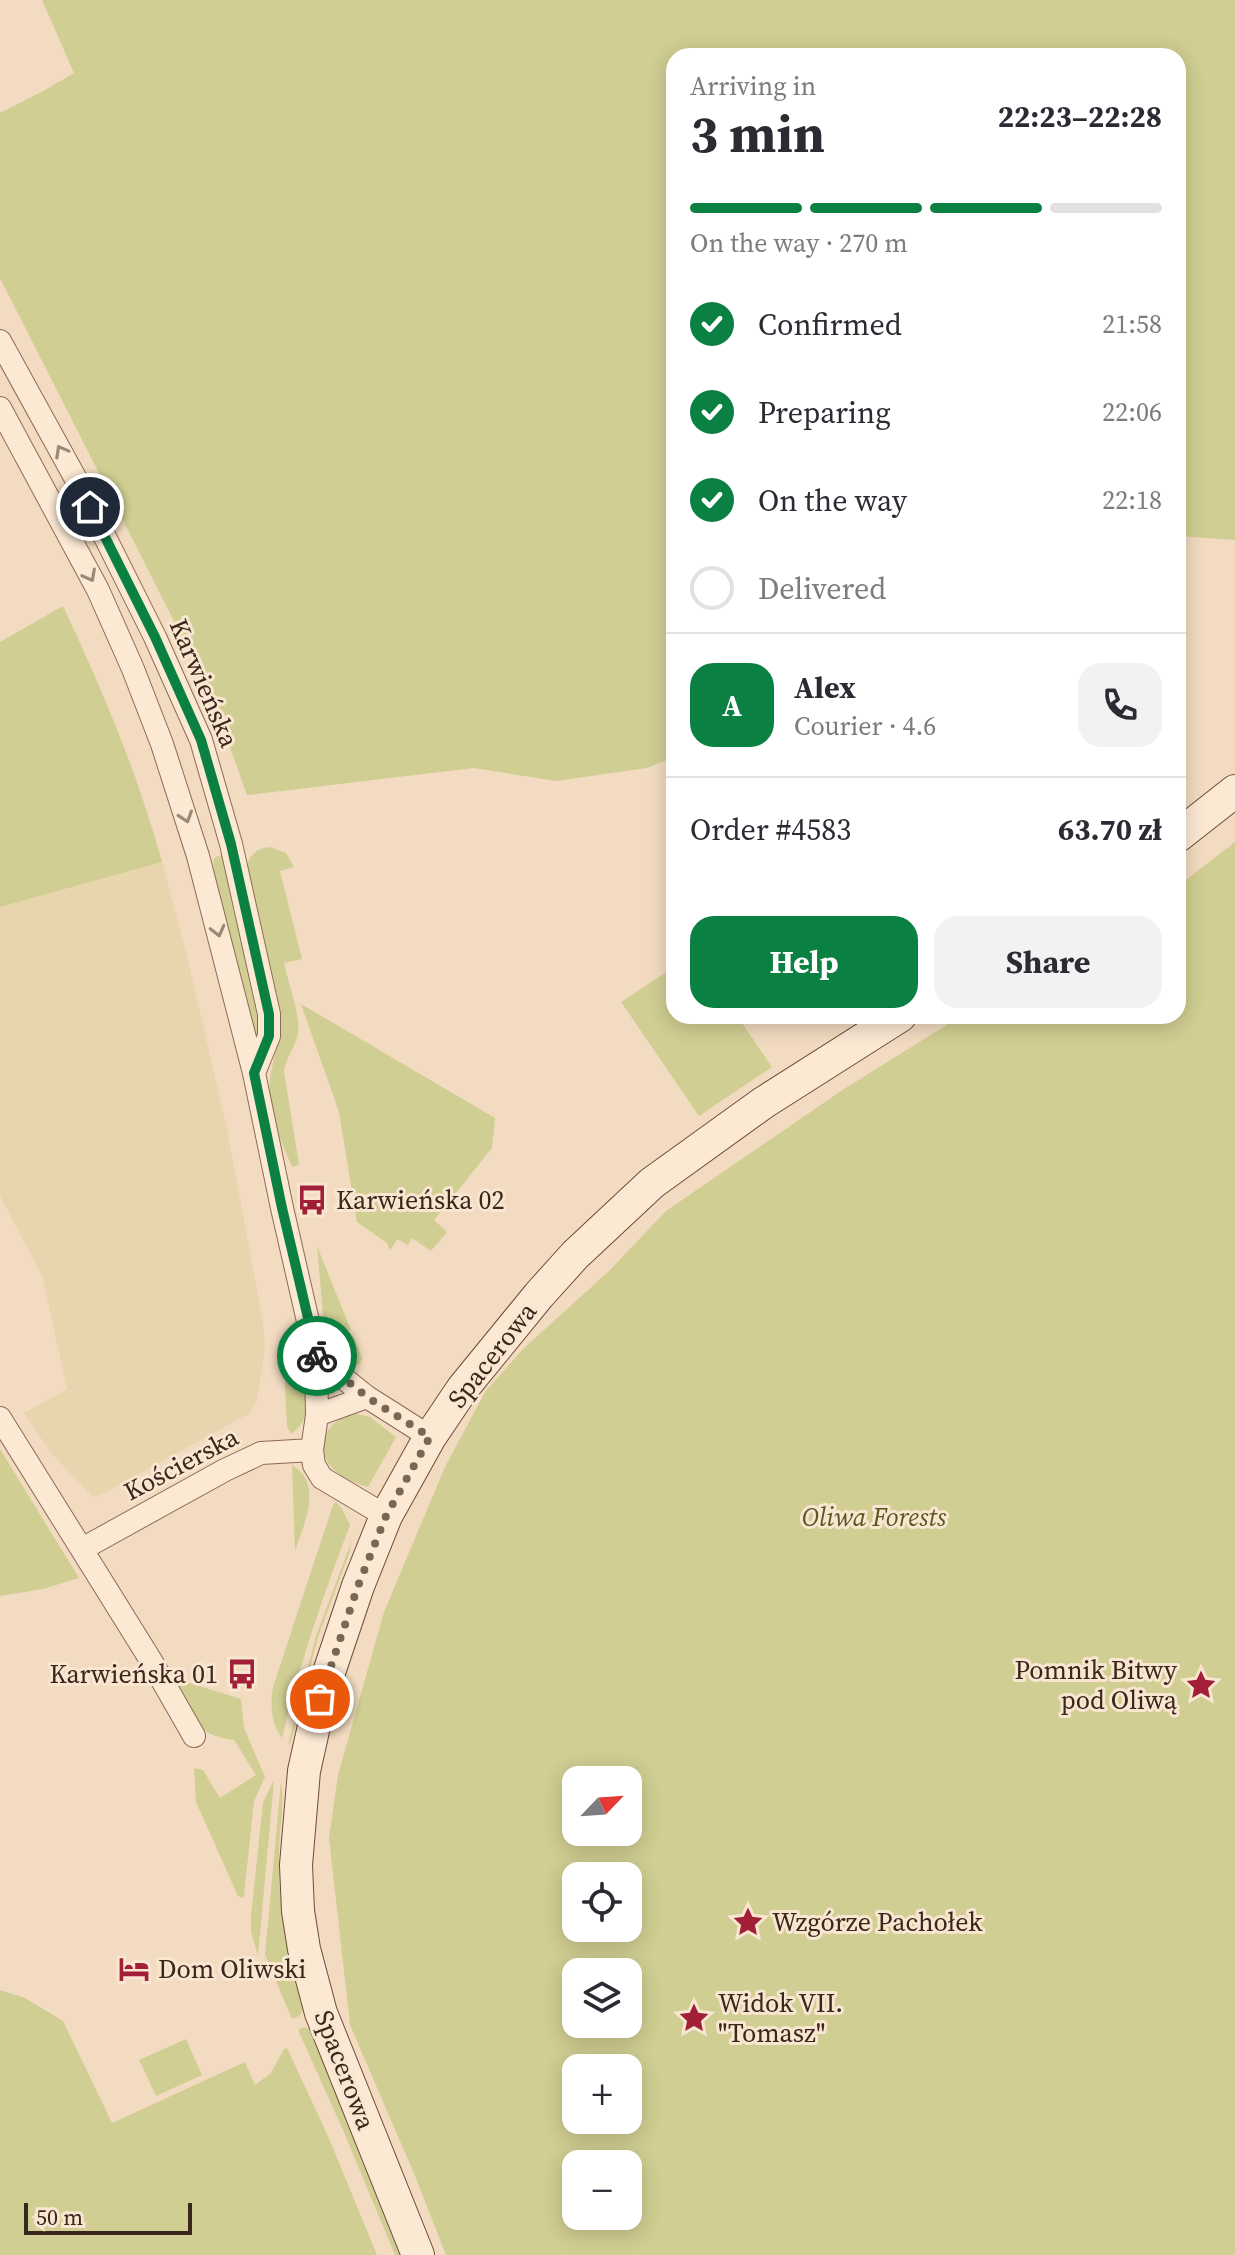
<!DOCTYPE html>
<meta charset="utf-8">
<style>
body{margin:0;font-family:"Source Serif 4",serif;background:#f2f2f3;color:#2b2b33;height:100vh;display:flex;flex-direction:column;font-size:30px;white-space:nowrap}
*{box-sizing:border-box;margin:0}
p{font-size:26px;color:#7c7c81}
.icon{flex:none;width:44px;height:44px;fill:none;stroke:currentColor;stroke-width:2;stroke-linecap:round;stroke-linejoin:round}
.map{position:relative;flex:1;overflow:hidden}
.drawer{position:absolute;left:666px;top:48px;width:520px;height:976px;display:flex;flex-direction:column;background:#fff;border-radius:24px;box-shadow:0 4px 20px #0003}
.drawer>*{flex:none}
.needle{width:52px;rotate:65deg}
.tools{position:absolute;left:562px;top:1766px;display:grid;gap:16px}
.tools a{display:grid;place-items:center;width:80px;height:80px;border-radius:16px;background:#fff;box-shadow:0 4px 20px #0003;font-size:40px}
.scale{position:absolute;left:24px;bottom:20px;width:168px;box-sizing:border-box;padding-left:8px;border:4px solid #3b261c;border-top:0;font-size:22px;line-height:28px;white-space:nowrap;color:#3b261c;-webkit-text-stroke:6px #f9e6d1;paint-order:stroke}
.pin{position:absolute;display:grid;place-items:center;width:68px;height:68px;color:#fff;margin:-34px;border:4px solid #fff;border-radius:50%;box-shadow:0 2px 8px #0007}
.courier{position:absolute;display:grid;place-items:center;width:80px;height:80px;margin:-40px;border:6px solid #0b8043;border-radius:50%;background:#fff;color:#222;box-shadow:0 2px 10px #0007}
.headline em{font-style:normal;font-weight:700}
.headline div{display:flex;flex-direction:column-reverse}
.headline{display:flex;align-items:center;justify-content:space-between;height:136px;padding:0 24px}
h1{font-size:52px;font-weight:700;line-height:60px}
.bar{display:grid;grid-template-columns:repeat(4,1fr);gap:12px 8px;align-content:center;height:96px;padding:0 24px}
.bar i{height:10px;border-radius:6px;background:#e1e1e2}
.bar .current{background:#0b8043}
.bar p{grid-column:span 4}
.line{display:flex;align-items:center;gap:20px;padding:0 24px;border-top:2px solid #e1e1e2}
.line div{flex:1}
.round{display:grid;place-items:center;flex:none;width:84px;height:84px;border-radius:24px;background:#f2f2f3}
ol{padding:0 24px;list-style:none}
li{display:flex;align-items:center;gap:24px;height:88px}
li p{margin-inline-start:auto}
li .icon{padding:8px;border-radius:50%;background:#0b8043;color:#fff;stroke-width:4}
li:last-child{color:#7c7c81}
li i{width:44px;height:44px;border:4px solid #e1e1e2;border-radius:50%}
.button{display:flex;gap:16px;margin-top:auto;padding:16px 24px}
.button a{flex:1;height:92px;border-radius:24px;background:#0b8043;color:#fff;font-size:32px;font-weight:700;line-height:92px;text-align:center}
.button a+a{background:#f2f2f3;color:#2b2b33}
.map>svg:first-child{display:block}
.farmland{fill:#e8d5ad}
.green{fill:#d1ce93;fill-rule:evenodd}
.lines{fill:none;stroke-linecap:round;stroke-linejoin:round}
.street-casing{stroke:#8d6a56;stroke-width:24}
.secondary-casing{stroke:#6f4b39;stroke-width:34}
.street{stroke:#fce9d4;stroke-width:22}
.secondary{stroke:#fce9d4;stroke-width:32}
.oneway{stroke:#9c8878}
.done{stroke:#7b6555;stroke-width:8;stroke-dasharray:0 14.4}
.route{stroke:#0b8043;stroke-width:10}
.labels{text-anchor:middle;stroke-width:6;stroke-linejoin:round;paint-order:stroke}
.street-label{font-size:26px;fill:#3b261c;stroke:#f9e6d1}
.poi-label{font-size:26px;fill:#3b261c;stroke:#f9e6d1;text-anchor:start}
.park-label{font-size:26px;font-style:italic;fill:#555a21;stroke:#f9e6d1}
</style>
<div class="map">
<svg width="1235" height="2255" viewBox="0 0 1235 2255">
<rect width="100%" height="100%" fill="#f2dbc0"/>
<path class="farmland" d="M162,862L188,960L227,1129L263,1322L265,1349L257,1400L250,1413L97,1497L92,1496L51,1453L24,1413L67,1389L42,1276L0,1196V907Z"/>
<path class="green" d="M42,0H1235V540L1178,536V56H674V761H664L647,768L556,781L474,768L247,795L227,739L178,629L0,278V113L45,90L74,73Z
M63,606C102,689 138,774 162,862L0,907V642Z
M1235,842V2255H446L415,2176L350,2025L329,1838L338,1775L384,1612L445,1467L485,1392L523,1349L608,1272L666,1211L844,1089L961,1016H1178V886ZM576,1780H628V1832H576ZM576,1876H628V1928H576ZM576,1972H628V2024H576ZM576,2068H628V2120H576ZM576,2164H628V2216H576Z
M270,847L286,853L294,867L280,871L302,959L284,963C288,982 301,1016 298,1034C295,1047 286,1058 284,1071L299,1165L292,1167L277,1131L269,1098L270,1078L279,1032L247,866C250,854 257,848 270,847Z
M223,854L262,1025L255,1041L213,868L214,858Z
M674,967V1016H737L772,1067L699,1116L621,1002Z
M301,1004L495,1118L492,1148L434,1220L447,1232L431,1251L412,1238L408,1245L397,1239L390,1251L387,1243L357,1222L339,1112Z
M317,1246L351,1330L331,1337L323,1315Z
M353,1335L362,1358L360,1364L355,1365L345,1358L334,1342Z
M303,1352C309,1377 316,1418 291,1434L287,1426L284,1366Z
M357,1414L370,1417L396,1437L368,1487C354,1483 338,1477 329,1464C312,1442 333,1415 357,1414Z
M0,1449L79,1578L43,1589L0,1596Z
M292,1465C324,1484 304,1524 295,1551Z
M336,1502L342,1509L350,1525C323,1596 299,1665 282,1738C271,1722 270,1706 273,1687L333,1505Z
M352,1540L349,1554L318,1637L291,1741L288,1745L316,1636Z
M177,1679L241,1699L244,1728L265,1777L254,1801L244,1896L242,1898L238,1896L196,1802L194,1768L203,1770L220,1798L256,1775L234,1740C195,1736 190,1713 172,1683Z
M274,1780L258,1956L251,1932V1916L263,1802Z
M281,1781C285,1805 279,1831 279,1855C279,1911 286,1956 304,2008L299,2016L292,2019L265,1955Z
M0,1990L25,1998L63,2021L112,2123L245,2062L255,2085L271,2073L284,2049L287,2048L328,2136L377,2255H0Z
M304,2027L313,2030L405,2255H395L343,2130L298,2030Z
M186,2039L202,2075L156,2096L139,2060Z"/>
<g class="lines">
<g class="street-casing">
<path id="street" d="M0,341L77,481L155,637L201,740L231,844L269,1014V1036L254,1073
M0,408L98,590L133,669L162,744L198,856L254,1073L282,1208L316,1356L317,1415L312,1450L314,1465L322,1478L386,1516
M316,1356L367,1397L430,1437
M317,1415L367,1397
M0,1418L150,1659L194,1736
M82,1549L225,1470L261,1453L312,1450"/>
</g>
<g class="secondary-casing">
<path id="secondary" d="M1178,836L1235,791
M418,2255L321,2013L304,1949L298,1911L296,1865L304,1771L320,1699L358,1586L386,1516L430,1437L463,1388L539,1295L575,1255L652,1183L763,1103L900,1016"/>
</g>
<use href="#street" class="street"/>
<use href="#secondary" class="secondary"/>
</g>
<defs><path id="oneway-chevron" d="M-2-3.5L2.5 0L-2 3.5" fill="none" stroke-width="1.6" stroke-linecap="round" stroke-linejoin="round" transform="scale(2)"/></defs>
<g class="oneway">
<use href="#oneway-chevron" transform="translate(61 451) rotate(-119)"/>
<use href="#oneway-chevron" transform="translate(90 576) rotate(62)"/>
<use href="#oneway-chevron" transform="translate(186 817) rotate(72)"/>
<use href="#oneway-chevron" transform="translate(218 931) rotate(76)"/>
</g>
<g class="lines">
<path class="done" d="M317,1356L367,1397L430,1437L386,1516L358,1586L320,1699"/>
<path class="route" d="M90,507L155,637L201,740L231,844L269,1014V1036L254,1073L282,1208L317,1356"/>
</g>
<defs>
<g id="bus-bare" transform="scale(2.4)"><path d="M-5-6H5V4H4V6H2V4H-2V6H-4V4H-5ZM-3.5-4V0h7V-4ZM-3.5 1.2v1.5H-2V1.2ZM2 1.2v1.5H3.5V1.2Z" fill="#a22037" stroke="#f9e6d1" stroke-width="2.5" paint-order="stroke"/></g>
<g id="sight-bare" transform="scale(2.4)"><path d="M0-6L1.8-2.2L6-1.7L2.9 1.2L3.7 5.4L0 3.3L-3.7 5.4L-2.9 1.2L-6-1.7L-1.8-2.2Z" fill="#a22037" stroke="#f9e6d1" stroke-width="2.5" paint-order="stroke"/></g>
<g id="hotel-bare" transform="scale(2.4)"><path d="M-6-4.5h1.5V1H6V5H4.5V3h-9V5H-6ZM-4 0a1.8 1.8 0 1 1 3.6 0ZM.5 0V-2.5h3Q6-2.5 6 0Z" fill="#a22037" stroke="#f9e6d1" stroke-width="2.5" paint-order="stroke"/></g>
</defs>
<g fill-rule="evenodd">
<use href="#bus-bare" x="312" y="1200"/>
<use href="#bus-bare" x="242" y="1674"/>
<use href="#sight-bare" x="1201" y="1685"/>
<use href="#sight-bare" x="748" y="1922"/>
<use href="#hotel-bare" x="134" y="1969"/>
<use href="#sight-bare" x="694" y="2018"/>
</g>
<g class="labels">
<g class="street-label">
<text transform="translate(204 683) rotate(67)" y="9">Karwieńska</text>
<text transform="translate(492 1355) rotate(-52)" y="9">Spacerowa</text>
<text transform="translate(181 1464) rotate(-28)" y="9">Kościerska</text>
<text transform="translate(345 2070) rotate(69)" y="9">Spacerowa</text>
</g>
<g class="poi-label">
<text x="336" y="1209">Karwieńska 02</text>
<text x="1177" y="1679" text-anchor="end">Pomnik Bitwy<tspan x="1177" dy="30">pod Oliwą</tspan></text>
<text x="218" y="1683" text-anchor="end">Karwieńska 01</text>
<text x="772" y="1931">Wzgórze Pachołek</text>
<text x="158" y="1978">Dom Oliwski</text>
<text x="718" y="2012">Widok VII.<tspan x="718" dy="30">"Tomasz"</tspan></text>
</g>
<g class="park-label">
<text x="874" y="1526">Oliwa Forests</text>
</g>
</g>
</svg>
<div class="tools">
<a><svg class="needle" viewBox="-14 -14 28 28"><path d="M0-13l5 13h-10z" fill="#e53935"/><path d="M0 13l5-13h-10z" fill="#7c7c81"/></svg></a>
<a><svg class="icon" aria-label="locate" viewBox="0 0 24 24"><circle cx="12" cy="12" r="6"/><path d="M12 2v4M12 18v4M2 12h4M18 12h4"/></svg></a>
<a><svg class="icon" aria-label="layers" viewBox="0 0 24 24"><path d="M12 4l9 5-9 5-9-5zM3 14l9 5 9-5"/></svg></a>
<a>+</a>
<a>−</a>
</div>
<div class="scale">50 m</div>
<div class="pin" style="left:320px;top:1699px;background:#ea580c"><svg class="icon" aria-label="bag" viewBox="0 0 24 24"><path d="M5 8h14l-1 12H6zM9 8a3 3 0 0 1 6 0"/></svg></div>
<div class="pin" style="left:90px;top:507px;background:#1f2937"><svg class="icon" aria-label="home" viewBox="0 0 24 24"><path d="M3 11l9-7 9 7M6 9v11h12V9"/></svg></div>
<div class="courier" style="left:317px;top:1356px"><svg class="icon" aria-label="bike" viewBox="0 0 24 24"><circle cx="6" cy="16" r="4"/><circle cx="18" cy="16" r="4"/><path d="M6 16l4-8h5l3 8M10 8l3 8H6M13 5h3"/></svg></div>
<section class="drawer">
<div class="headline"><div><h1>3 min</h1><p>Arriving in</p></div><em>22:23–22:28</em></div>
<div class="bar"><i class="current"></i><i class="current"></i><i class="current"></i><i></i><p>On the way · 270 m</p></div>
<ol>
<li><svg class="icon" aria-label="check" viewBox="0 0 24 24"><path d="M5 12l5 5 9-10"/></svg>Confirmed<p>21:58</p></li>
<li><svg class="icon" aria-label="check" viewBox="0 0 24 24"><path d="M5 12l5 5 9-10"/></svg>Preparing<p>22:06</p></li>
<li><svg class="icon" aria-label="check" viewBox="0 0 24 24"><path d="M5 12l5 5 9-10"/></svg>On the way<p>22:18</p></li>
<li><i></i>Delivered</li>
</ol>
<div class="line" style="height:144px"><b class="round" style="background:#0b8043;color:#fff">A</b><div><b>Alex</b><p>Courier · 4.6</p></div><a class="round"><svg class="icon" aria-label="phone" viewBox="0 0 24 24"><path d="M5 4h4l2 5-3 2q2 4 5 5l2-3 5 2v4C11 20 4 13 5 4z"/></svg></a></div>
<div class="line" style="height:104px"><div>Order #4583</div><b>63.70 zł</b></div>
<div class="button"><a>Help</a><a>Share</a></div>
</section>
</div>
